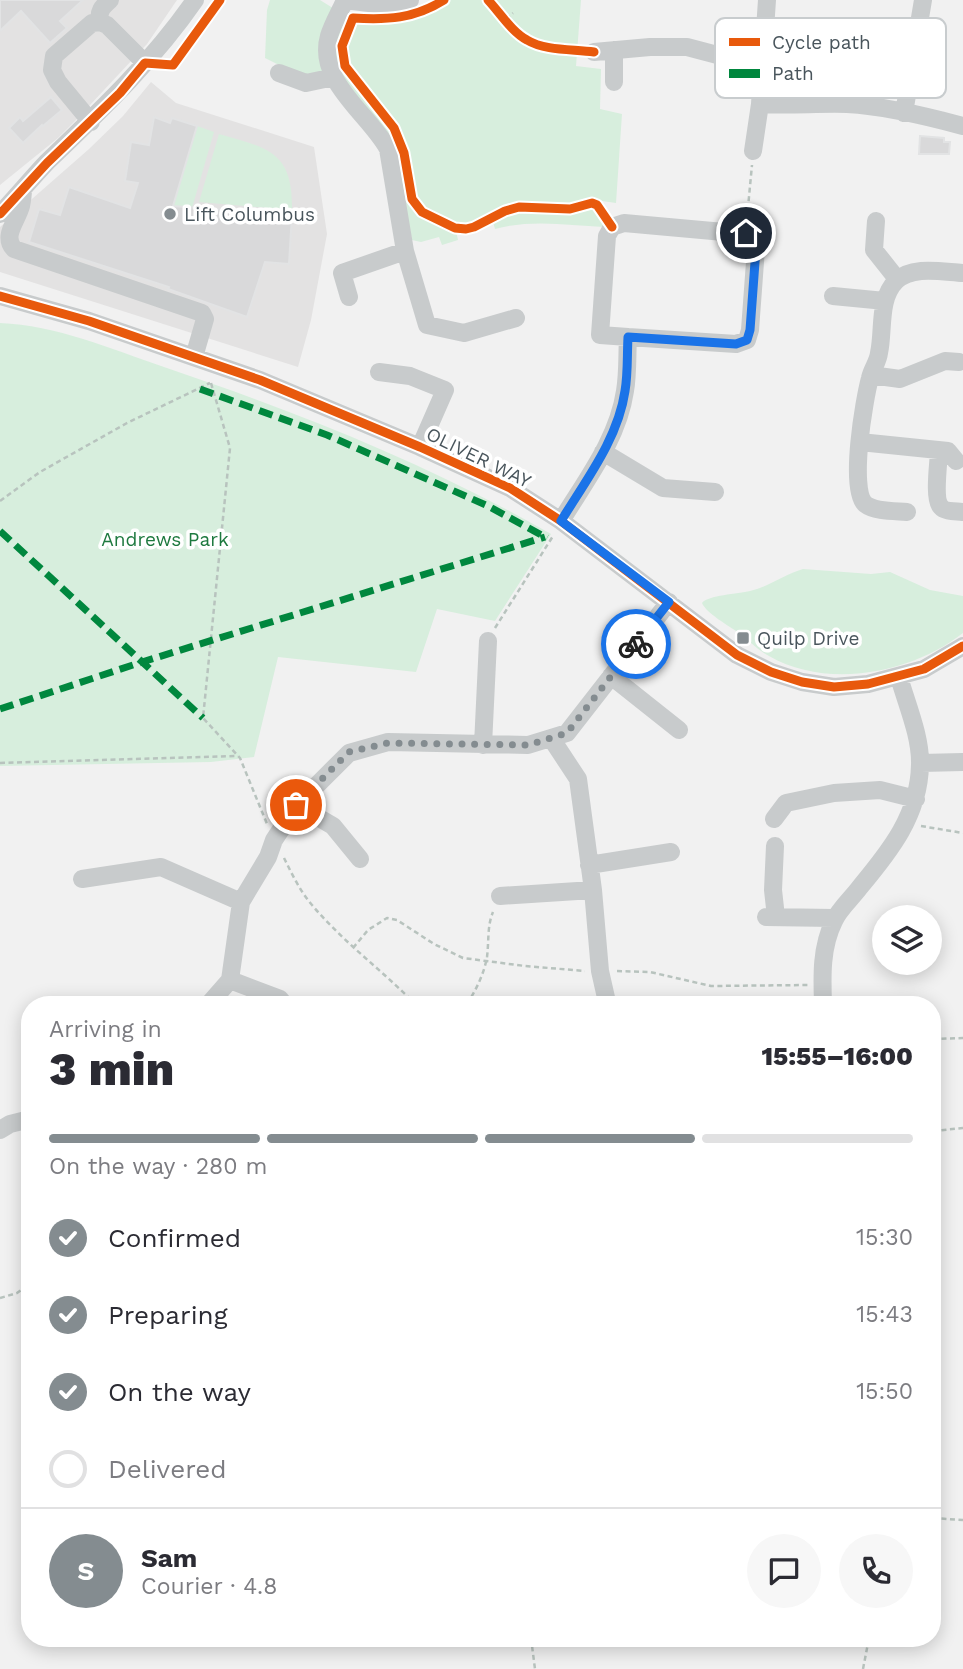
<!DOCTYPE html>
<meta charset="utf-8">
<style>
body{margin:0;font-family:"Work Sans",sans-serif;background:#f7f7f7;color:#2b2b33;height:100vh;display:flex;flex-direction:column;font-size:26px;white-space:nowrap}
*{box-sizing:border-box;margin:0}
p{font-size:23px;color:#7c7c81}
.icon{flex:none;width:38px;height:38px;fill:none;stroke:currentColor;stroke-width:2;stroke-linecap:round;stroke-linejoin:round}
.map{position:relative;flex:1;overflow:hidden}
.drawer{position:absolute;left:21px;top:996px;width:920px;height:651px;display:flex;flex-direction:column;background:#fff;border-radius:28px;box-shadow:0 4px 18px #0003}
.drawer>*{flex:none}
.tools{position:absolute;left:872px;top:905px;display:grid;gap:14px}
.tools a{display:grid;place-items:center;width:70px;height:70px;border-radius:50%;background:#fff;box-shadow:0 4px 18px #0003;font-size:35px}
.pin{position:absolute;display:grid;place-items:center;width:60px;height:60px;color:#fff;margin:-30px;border:4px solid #fff;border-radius:50%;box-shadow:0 2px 7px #0007}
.courier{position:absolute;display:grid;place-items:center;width:70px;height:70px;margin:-35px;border:5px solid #1a73e8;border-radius:50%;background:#fff;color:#222;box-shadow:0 2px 9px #0007}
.summary em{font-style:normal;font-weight:800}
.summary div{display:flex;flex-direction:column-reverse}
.summary{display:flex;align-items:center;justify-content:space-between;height:119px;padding:0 28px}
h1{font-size:46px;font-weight:800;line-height:52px}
.bar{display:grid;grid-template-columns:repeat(4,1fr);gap:10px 7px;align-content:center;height:84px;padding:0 28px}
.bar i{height:9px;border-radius:5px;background:#e1e1e2}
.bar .active{background:#848c90}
.bar p{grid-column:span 4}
.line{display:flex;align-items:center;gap:18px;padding:0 28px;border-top:2px solid #e1e1e2}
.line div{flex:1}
.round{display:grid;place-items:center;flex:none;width:74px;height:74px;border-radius:37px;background:#f7f7f7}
ol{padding:0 28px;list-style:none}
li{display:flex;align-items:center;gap:21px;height:77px}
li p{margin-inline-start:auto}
li .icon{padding:7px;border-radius:50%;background:#848c90;color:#fff;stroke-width:4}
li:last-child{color:#7c7c81}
li i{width:38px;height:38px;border:4px solid #e1e1e2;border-radius:50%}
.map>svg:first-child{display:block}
.education{fill:#e3e2e2}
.green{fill:#d7eedd}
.building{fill:#d9d9da;stroke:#e2e3e4;stroke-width:2}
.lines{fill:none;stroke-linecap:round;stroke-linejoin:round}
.path{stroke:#b8c3be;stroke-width:2.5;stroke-dasharray:5 3.5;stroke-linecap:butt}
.minor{stroke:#c8cbcc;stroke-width:18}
.quiet{stroke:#00873e;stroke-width:7;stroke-dasharray:14 7;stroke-linecap:butt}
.cycleway-casing{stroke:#fff;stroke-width:13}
.cycleway{stroke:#e8590c;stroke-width:9}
.done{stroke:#848c90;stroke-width:7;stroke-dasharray:0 12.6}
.route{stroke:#1a73e8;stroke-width:9}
.poi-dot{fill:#848c90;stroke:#fff;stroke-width:2.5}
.labels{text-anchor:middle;stroke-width:7;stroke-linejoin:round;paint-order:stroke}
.poi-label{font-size:19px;fill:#49555c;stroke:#fff;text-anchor:start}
.street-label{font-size:19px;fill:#49555c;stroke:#fff}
.park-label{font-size:19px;fill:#1e793f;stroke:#fff}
.key{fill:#fff;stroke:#c8ccce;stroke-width:2}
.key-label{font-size:19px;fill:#49555c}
</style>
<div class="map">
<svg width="963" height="1669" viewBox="0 0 963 1669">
<rect width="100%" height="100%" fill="#f1f1f1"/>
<path class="education" d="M0,0H177L147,44L76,120L58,138L0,185Z
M151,82L176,103L314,147L327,234L311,320L298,367L0,272V227L89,149L123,116Z"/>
<path class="green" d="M270,0H320L336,10L327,74L303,77L265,58L267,10Z
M449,0H581L576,66L601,69L600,109L622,114L616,203L595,200L569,205L535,202L514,204L466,225H455L432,214L415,197L407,149L397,127L352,71L346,47L355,24L408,21L428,14Z
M343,17L348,20C339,38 337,54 344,72C360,91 380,109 391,131C416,179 390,211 456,231L458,240L442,245L439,237L421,242L412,240L397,164L336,70L333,54Z
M197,126L214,132L192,208L173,206Z
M219,134C268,148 293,151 292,210L199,202Z
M593,207L605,226L604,227C568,225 530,219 495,229L493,222C528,199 557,220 593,207Z
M0,323C56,325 111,349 164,367C297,412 429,464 551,534L495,621L437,609L416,672L278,657L254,757L211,762L0,766Z
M803,569L871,574L890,572L930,590L963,596V633C912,673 828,690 769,656C758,650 749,641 739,633C729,626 706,613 702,603C708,595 738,594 750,591C768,587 785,574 803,569Z"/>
<path class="building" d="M0,0H83L60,21L67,28L50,43L21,11L0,31Z
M51,97L62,110L43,126L42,125L23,143L9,128L20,117L23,121Z
M154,117L170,123L172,118L197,126L173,206L292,215L289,264L265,262L247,317L168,289L169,287L29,242L39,209L60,215L69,187L130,208L138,183L125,181L131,142L149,145Z
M920,136L944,138V142H950L949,154H919Z"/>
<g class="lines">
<path class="path" d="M506,19L513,13
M747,218L752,165
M211,383L230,448L203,718L240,758L267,824
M0,501L40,472L127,423L210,383
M495,628L553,536
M0,763L238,756
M921,826L963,833
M284,858C292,874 300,891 312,905C343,942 382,970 415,1004
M353,948L368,930L387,918L397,920L434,944L463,958L525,966L585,971
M617,971L650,972L711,986L808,985
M467,1004C476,990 484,974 487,957C489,942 487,926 493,912
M933,1039L963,1038
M933,1131L963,1128
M0,1298L17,1293L28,1285C31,1260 21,1237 26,1212L30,1210
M933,1518L963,1520
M531,1638L535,1669
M863,1669L869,1638"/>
<path class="minor" d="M345,0C340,12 333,23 329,36C316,81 369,114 388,149L405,251L427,325L464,333L516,318
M345,0L385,5L410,0
M100,22C98,11 102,7 110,0
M594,52L650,47H687L763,67
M279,73L306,83L334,77
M614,82V50
M760,104C789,106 818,103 847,104C885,106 926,116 963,126
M904,113L923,0
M91,122L58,82L52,70L54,56L92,23L100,22L107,25L145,63
M753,151L760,104L767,0
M23,189C23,194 22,201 21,206C17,221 2,236 14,249L202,313L205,319L194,357
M0,214C16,197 31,179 47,162C100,111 153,61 195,0
M876,221L874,250L897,279
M0,296L89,321L260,380L420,447L510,488L561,521L737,655L771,672L802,682L834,687L868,684L924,669L963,646
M833,296L885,301
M349,297L342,273L405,251
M379,372L410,376L445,390L420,447
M871,375L900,379L945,361L959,362
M860,442L948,451L956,461
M939,450C939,461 933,499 941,507C945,512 957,511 963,512
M603,452L663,488L715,492
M907,512C895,511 875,512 865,504C849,489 864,400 870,378C872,369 878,362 879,353C884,330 878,299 896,281C912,265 943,272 963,273
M561,521C586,480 618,439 625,391C628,374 627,355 628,337L600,335L607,236L612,227L624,223L757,235L750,330L747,340L736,344L628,337
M611,676L679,730
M551,738L578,779L593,890L600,971L607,1002L605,1004
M483,745L488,641
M921,763L963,762
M297,805L333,826L360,859
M774,819L786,803L834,793L880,790L916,799
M775,846L773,890L776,917
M589,865L671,852
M82,879L161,867L241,902
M500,896L593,890
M766,917L834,918
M230,980L280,999L284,1004
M209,1004L230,980L241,902L268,857L274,840L297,805L349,753L388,742L528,745L567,733L669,602
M823,1004C822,976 821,947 834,921C839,909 852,898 860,887C890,851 919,815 920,765C921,737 907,705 899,677
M0,1130L10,1124L30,1119"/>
<path class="quiet" d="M200,389L327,435L488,506L547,538
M0,531L203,718
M0,709L142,662L545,537"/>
<g class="cycleway-casing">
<path id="cycleway" d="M444,0C414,19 387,20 353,18L342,46L345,66L394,128L404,153L412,199L422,212L455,228L466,229L474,227L505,211L519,207L570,209L592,203L597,205L612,227
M488,0C500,13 512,32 527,40C545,51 573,49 594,52
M0,214L47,163L120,93L145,63L173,65L220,0
M0,296L89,321L260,380L420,447L510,488L561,521L737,655L771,672L802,682L834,687L868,684L924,669L963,646"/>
</g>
<use href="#cycleway" class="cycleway"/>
</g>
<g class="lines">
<path class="done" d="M296,805L349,752L388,743L528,745L567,733L636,644"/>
<path class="route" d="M636,644L669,602L561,521C586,480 618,439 625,391C628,374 627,355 628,337L736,344L747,340L750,330L757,235L746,233"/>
</g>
<g class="poi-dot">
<circle cx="170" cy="214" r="7"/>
<rect x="736" y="631" width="14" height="14" rx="3.5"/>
</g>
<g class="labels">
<g class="poi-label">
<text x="184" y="221">Lift Columbus</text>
<text x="757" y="645">Quilp Drive</text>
</g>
<g class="street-label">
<text transform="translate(479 457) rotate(26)" y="7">OLIVER WAY</text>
</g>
<g class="park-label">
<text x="165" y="546">Andrews Park</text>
</g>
</g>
<rect x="715" y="18" width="231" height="80" rx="10" class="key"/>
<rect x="729" y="38" width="31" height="8" fill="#e8590c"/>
<rect x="729" y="69" width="31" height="9" fill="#00873e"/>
<g class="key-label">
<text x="772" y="49">Cycle path</text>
<text x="772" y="80">Path</text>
</g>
</svg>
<div class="tools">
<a><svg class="icon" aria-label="layers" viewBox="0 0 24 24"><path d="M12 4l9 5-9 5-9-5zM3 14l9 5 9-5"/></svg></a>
</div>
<div class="pin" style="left:296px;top:805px;background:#ea580c"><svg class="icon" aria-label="bag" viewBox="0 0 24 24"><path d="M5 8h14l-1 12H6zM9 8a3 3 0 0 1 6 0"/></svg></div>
<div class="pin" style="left:746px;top:233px;background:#1f2937"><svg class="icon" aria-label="home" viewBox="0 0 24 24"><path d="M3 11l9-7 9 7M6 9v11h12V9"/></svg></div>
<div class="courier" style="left:636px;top:644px"><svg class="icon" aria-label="bike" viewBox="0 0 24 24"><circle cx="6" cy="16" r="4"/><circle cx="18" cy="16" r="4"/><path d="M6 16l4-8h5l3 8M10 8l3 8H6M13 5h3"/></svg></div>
<section class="drawer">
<div class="summary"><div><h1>3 min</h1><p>Arriving in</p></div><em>15:55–16:00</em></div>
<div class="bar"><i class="active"></i><i class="active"></i><i class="active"></i><i></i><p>On the way · 280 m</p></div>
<ol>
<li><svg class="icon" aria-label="check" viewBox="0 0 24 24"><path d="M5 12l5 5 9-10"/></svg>Confirmed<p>15:30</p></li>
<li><svg class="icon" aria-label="check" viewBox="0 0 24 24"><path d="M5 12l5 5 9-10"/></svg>Preparing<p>15:43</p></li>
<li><svg class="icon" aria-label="check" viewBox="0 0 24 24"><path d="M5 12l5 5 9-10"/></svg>On the way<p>15:50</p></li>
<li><i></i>Delivered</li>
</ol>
<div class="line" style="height:126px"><b class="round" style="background:#848c90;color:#fff">S</b><div><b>Sam</b><p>Courier · 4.8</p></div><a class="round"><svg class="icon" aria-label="chat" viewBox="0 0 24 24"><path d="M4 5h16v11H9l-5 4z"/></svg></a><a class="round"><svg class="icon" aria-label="phone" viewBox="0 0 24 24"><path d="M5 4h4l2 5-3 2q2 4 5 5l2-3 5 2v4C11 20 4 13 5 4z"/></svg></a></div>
</section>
</div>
